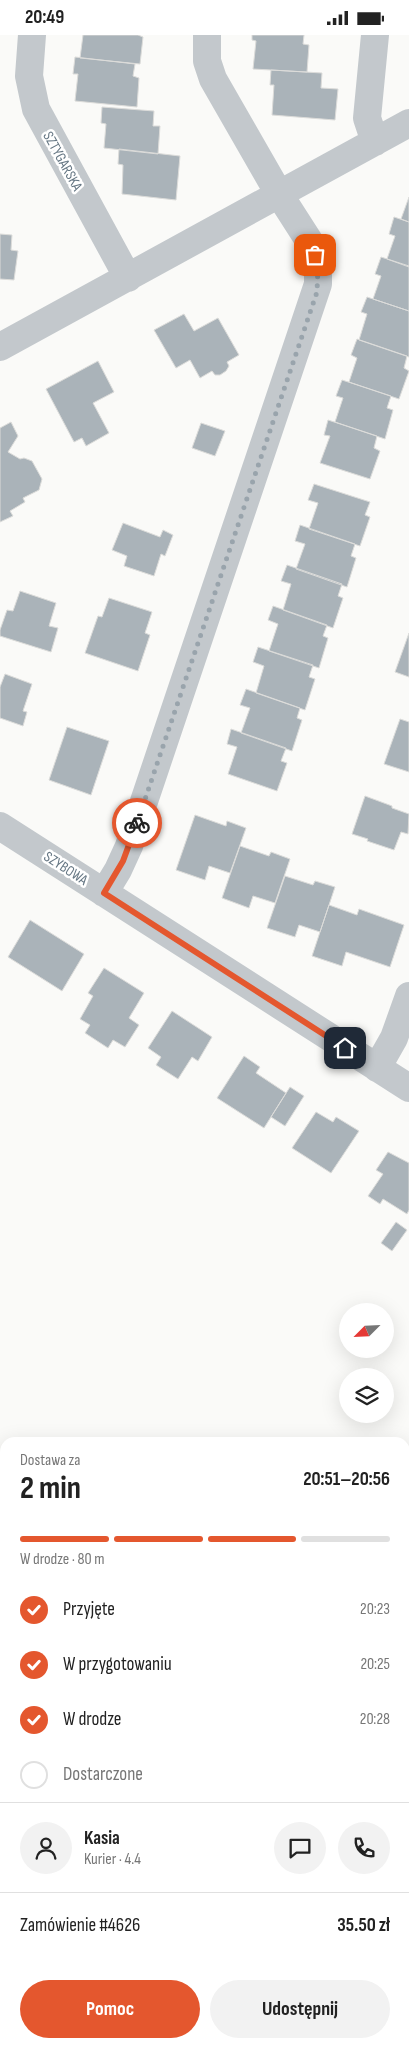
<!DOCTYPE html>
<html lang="pl">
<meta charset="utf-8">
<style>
body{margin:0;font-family:"Sofia Sans Condensed",sans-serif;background:#f2f2f2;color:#222;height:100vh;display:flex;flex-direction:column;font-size:19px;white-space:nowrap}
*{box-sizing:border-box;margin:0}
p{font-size:16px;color:#767676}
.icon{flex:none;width:28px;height:28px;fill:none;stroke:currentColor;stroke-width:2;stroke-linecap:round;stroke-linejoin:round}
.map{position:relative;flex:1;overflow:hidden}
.side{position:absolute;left:0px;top:1402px;width:410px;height:611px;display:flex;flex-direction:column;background:#fff;border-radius:15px 15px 0 0;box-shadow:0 5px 20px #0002}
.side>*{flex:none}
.needle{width:32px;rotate:246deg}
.controls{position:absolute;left:339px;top:1268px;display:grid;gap:10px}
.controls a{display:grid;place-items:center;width:55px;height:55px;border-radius:50%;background:#fff;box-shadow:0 5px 20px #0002;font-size:25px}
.pin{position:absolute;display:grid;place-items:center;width:42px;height:42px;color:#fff;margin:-21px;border-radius:10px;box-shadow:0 2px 8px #0006}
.courier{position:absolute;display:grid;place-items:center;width:50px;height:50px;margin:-25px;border:4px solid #e4572e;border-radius:50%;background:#fff;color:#222;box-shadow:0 1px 6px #0007}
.headline em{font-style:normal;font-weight:700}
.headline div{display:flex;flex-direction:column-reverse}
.headline{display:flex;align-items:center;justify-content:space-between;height:85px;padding:0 20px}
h1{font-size:32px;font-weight:700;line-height:38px}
.bar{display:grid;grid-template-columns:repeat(4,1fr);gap:8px 5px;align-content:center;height:60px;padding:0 20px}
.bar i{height:6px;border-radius:4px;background:#e0e0e0}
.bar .active{background:#e4572e}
.bar p{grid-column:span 4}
.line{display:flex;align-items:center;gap:12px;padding:0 20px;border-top:1px solid #e0e0e0}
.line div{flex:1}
.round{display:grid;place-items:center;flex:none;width:52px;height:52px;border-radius:26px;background:#f2f2f2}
ol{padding:0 20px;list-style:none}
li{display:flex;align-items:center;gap:15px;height:55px}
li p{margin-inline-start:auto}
li .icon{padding:5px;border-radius:50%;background:#e4572e;color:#fff;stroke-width:4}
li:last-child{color:#767676}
li i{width:28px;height:28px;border:2px solid #e0e0e0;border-radius:50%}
.button{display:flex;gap:10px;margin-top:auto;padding:10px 20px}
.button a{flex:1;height:58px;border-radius:30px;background:#e4572e;color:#fff;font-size:20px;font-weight:700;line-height:58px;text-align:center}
.button a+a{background:#f2f2f2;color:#222}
.status{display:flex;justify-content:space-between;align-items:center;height:35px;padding:0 25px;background:#fff;direction:ltr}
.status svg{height:14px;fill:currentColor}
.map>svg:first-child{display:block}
.building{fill:#aab3b9;stroke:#dcdcda}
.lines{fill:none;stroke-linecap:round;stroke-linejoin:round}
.minor{stroke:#c3c8cc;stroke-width:28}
.done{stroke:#99a4ac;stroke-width:5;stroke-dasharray:0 9}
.route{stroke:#e4572e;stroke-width:6}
.labels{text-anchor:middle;stroke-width:5;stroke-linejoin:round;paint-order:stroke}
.street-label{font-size:15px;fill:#657683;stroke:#fff}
</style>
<div class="status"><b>20:49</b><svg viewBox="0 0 49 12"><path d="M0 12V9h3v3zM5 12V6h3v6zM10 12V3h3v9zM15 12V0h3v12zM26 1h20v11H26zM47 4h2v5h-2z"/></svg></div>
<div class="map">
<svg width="409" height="2013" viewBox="0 0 409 2013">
<rect width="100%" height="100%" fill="#fafaf8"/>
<path class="building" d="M83,0H138L143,2L140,29L80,23Z
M252,0H304L303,9L309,10L307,37L253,34L256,6L252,5Z
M75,22L135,29L133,41L139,43L137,72L75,66L78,39H73Z
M271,35L322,38L321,53L338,54L335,85L272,80L274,50H270Z
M102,72L154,76L153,91H160L158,119L104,113L106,89L101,88Z
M119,114L180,121L176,165L122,159L123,130L118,129Z
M409,162V187L401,184Z
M394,182L409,187V232L387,224L395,201L389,199Z
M0,199L12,200L11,215L18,216L14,245L0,244Z
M381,222L409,231V276L373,264L381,241L375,239Z
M367,262L409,276V322L359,305L367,279L361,277Z
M184,279L194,296L218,283L239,320L227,327L229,331L226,336L220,340H215L212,336L200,343L190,325L176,333L154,295Z
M357,304L407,321L404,333L409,336L399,364L349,347L357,323L351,320Z
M98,326L114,357L93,368L109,398L86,411L82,403L74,407L46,354Z
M342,345L391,361L387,373L393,375L385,404L335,387L343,363L336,361Z
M328,385L377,401L374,413L380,416L370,444L320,428L330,401L324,400Z
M11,387L18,401L8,417L20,424L24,423L32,426L42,444L39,455L23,463L25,467L10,476L13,481L0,487V393Z
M201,388L225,396L215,421L192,413Z
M314,449L370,467L365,480L370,482L360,511L309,494L318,468L308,465Z
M123,488L160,502L163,495L173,500L165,521L161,519L154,541L124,531L127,521L112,515Z
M300,490L355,509L351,521L356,523L347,552L296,534L305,509L295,506Z
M287,530L342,549L338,561L343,563L333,593L283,575L291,549L281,546Z
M20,556L56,568L49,591L58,593L51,617L0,601V595L7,575L13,576Z
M109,563L152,577L145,598L150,600L138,636L85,618L98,581L102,582Z
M273,571L327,590L323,601L328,603L319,633L269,616L278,589L268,585Z
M409,598V642L395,637Z
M258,612L313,630L309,642L315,644L305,675L256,658L264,631L253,627Z
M5,639L32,649L23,676L27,677L23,691L0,683V652Z
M246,654L300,673L297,683L302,685L292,716L241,698L250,673L240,670Z
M400,684L409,687V737L384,729Z
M67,692L109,706L91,760L49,745Z
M231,694L286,713L281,726L287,728L277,756L228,739L237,712L227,709Z
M365,761L392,771V773L409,779L408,799L401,797L394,815L367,806L368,804L352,799Z
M195,780L226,791L227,786L246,793L230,838L209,831L205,845L176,835Z
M240,811L269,821L271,817L290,824L275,868L253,861L249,873L222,863Z
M285,841L313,850L315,846L335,852L320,897L299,890L295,902L267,893Z
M329,870L357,880L359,874L404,890L390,932L346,917L342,931L312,921Z
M30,885L84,919L62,956L8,922Z
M104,933L144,958L129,983L139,990L125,1012L113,1005L108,1013L85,998L90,990L80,984L93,961L88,958Z
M172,976L212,1002L198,1026L192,1022L178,1044L156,1030L161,1022L148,1013Z
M244,1021L260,1032L256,1038L286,1058L264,1093L217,1063Z
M290,1052L304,1061L285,1091L271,1082Z
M316,1077L333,1087L336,1082L359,1096L331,1138L292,1113Z
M388,1117L409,1128V1175L407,1179L383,1164L380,1169L368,1161L383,1139L376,1135Z
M396,1187L407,1195L392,1216L381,1208Z
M5,1824V1872L0,1873V1825Z"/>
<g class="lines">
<path class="minor" d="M32,0L29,41L36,74L128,243
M375,107L367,83L375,0
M0,312L409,88
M0,791L409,1053
M104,858L118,835L129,811L318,249V228L313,212L279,159L213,44L207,26V0
M377,1033L394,1003L409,961
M405,1774L409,1763
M0,1970L5,1969
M324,2013L325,2009"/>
</g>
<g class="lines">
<path class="done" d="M137,788L317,257L318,232L315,220"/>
<path class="route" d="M137,788L123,826L104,858L345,1013"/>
</g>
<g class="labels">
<g class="street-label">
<text transform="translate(63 126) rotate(61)" y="5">SZTYGARSKA</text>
<text transform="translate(66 833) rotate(33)" y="5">SZYBOWA</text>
</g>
</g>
</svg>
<div class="controls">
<a><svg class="needle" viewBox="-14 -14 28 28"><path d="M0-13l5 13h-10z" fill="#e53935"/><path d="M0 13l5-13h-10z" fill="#767676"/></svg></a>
<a><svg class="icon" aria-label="layers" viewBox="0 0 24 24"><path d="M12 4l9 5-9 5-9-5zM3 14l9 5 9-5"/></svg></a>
</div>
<div class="pin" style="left:315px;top:220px;background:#ea580c"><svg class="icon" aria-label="bag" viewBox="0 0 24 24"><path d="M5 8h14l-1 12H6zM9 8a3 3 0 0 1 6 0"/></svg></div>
<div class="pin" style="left:345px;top:1013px;background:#1f2937"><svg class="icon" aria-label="home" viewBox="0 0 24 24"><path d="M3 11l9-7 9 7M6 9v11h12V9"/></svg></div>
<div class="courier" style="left:137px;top:788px"><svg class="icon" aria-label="bike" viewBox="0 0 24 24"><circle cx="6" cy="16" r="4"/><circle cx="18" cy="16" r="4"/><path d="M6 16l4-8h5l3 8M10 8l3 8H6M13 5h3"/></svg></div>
<section class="side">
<div class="headline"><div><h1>2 min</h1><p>Dostawa za</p></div><em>20:51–20:56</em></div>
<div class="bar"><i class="active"></i><i class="active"></i><i class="active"></i><i></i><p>W drodze · 80 m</p></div>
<ol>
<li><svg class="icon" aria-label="check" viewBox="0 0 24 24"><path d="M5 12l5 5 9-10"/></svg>Przyjęte<p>20:23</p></li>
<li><svg class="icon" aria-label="check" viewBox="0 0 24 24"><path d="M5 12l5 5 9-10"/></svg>W przygotowaniu<p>20:25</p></li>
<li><svg class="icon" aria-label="check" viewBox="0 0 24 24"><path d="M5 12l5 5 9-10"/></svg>W drodze<p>20:28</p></li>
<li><i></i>Dostarczone</li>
</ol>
<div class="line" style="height:90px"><a class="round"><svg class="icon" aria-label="person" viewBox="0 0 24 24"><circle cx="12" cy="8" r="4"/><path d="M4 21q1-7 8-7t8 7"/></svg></a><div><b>Kasia</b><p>Kurier · 4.4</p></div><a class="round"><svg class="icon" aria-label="chat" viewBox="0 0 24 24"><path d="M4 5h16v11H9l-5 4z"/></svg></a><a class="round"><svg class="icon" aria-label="phone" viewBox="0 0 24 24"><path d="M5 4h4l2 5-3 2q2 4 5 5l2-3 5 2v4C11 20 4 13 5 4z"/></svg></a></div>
<div class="line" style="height:65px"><div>Zamówienie #4626</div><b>35.50 zł</b></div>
<div class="button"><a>Pomoc</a><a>Udostępnij</a></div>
</section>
</div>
